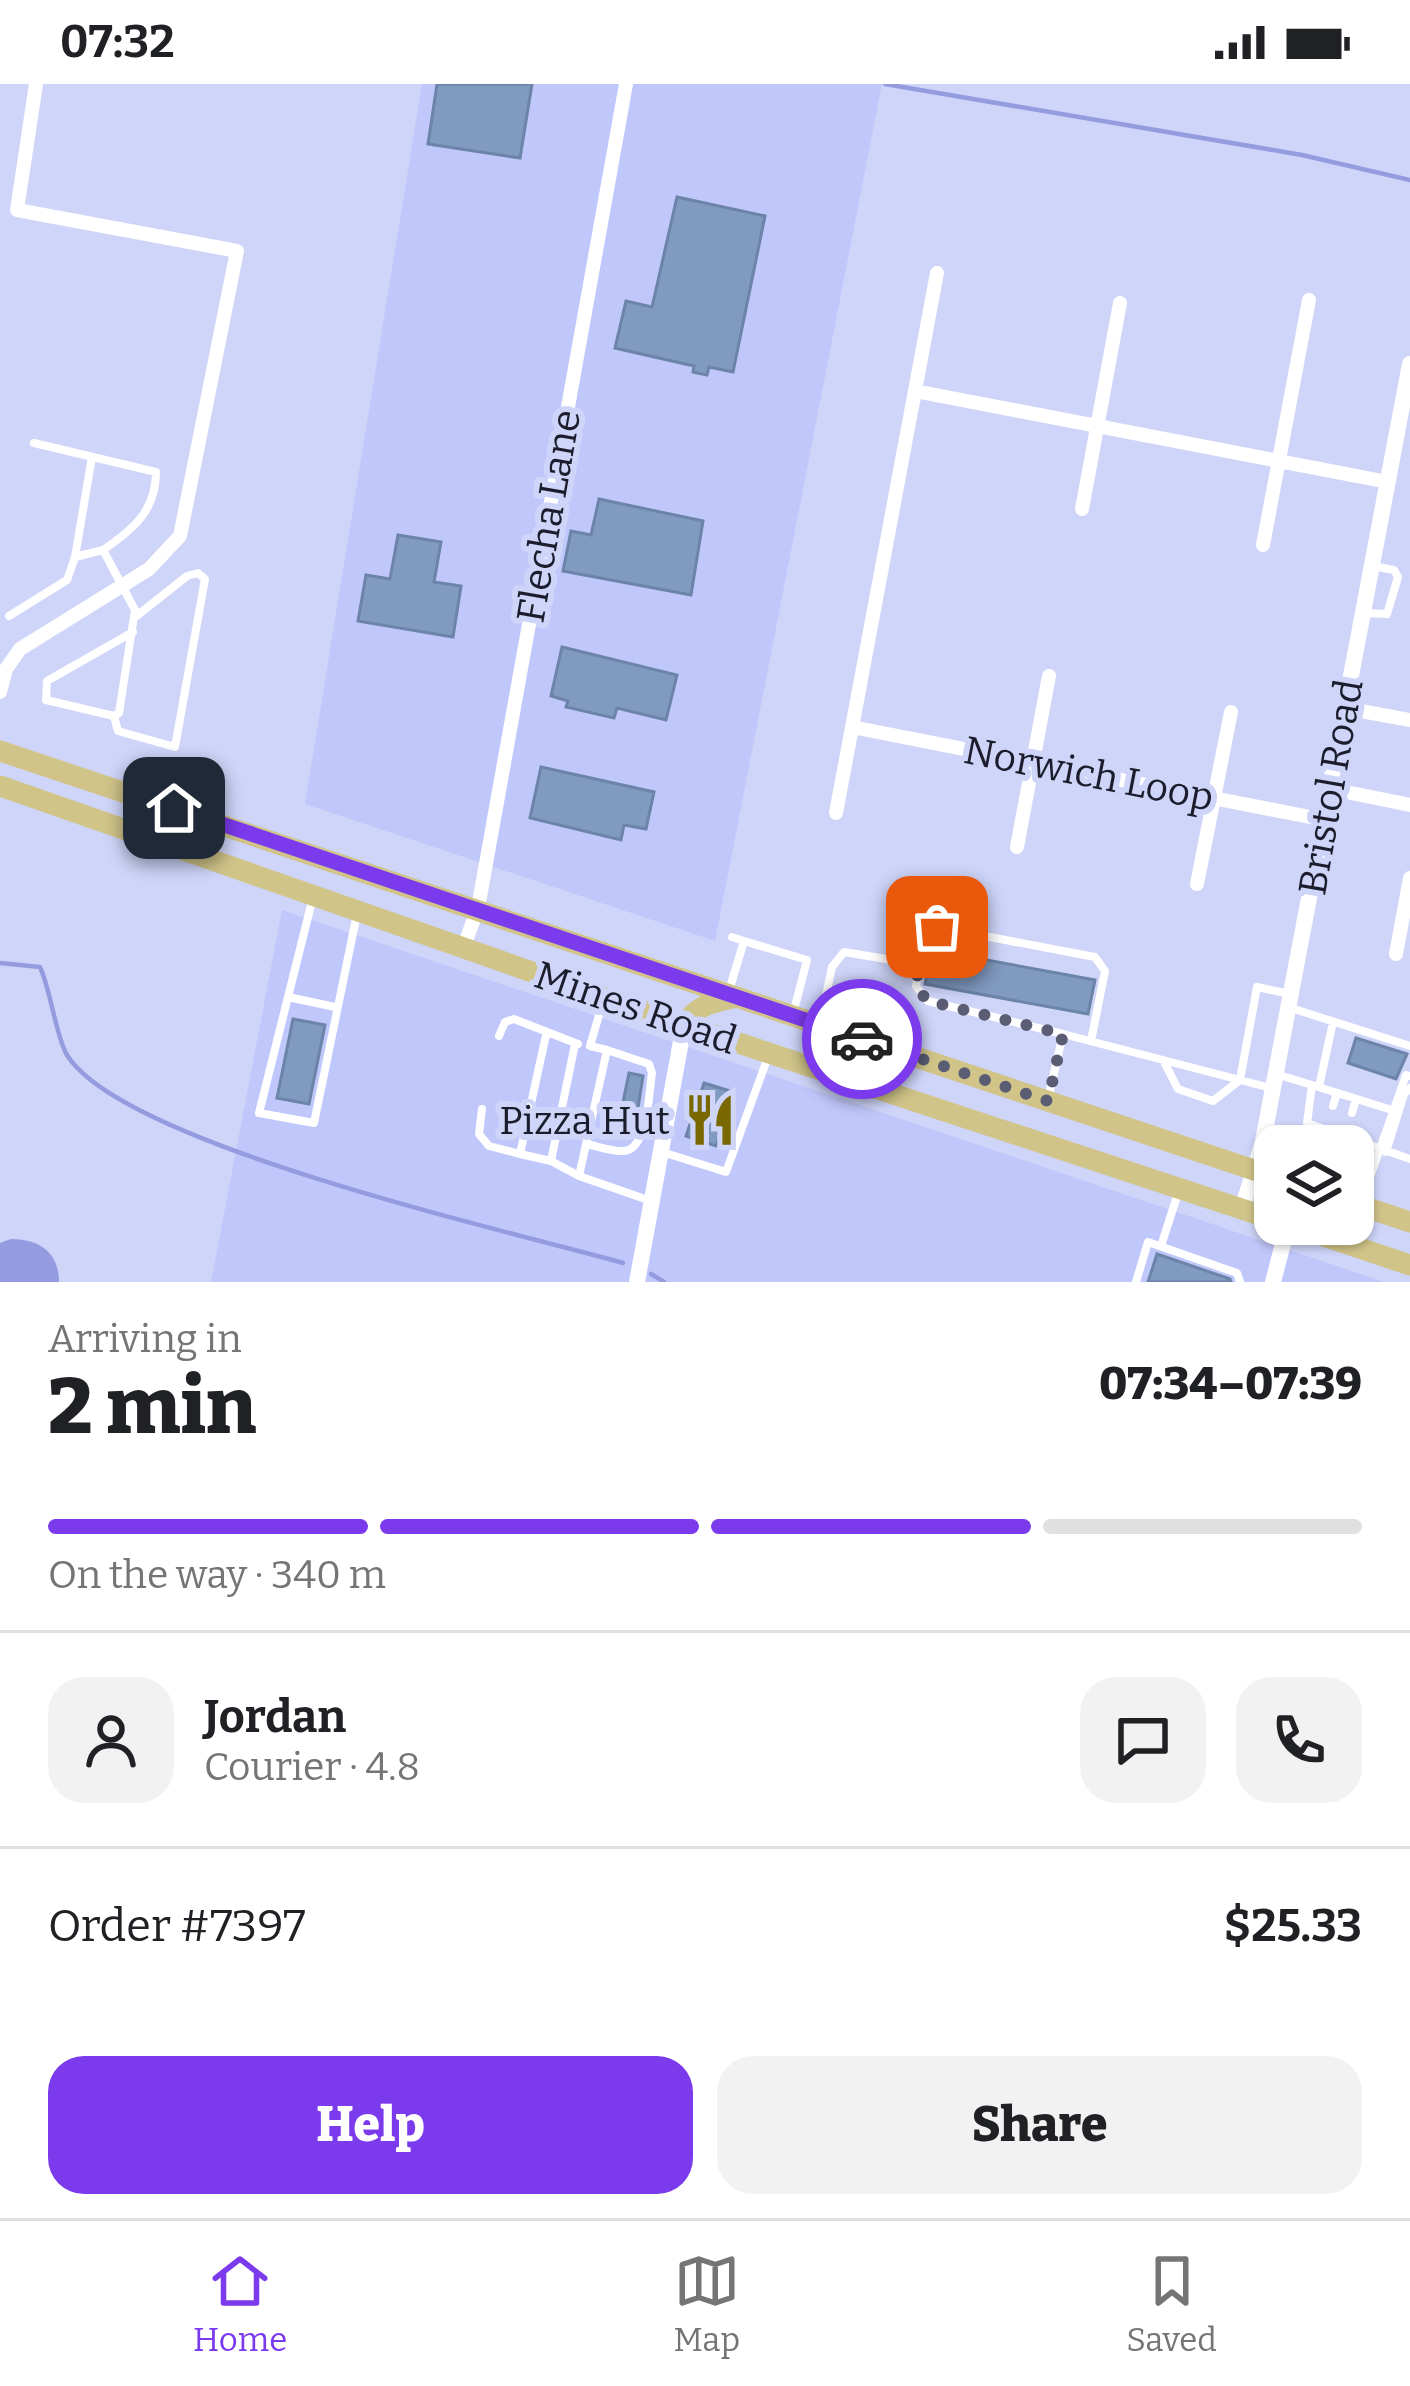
<!DOCTYPE html>
<meta charset="utf-8">
<style>
body{margin:0;font-family:Bitter,serif;background:#f2f2f2;color:#202124;height:100vh;display:flex;flex-direction:column;font-size:45px;white-space:nowrap}
*{box-sizing:border-box;margin:0}
p{font-size:39px;color:#757577}
.icon{flex:none;width:66px;height:66px;fill:none;stroke:currentColor;stroke-width:2;stroke-linecap:round;stroke-linejoin:round}
.map{position:relative;height:1198px;overflow:hidden}
.panel{display:flex;flex-direction:column;background:#fff;flex:1}
.panel>*{flex:none}
.buttons{position:absolute;left:1254px;top:1041px;display:grid;gap:24px}
.buttons a{display:grid;place-items:center;width:120px;height:120px;border-radius:24px;background:#fff;box-shadow:0 3px 9px #0004;font-size:60px}
.pin{position:absolute;display:grid;place-items:center;width:102px;height:102px;color:#fff;margin:-51px;border-radius:24px;box-shadow:0 6px 18px #0006}
.courier{position:absolute;display:grid;place-items:center;width:120px;height:120px;margin:-60px;border:9px solid #7c3aed;border-radius:50%;background:#fff;color:#222;box-shadow:0 3px 15px #0007}
.summary em{font-style:normal;font-weight:800}
.summary div{display:flex;flex-direction:column-reverse}
.summary{display:flex;align-items:center;justify-content:space-between;height:204px;padding:0 48px}
h1{font-size:78px;font-weight:800;line-height:90px}
.bar{display:grid;grid-template-columns:repeat(4,1fr);gap:18px 12px;align-content:center;height:144px;padding:0 48px}
.bar i{height:15px;border-radius:9px;background:#e0e0e0}
.bar .current{background:#7c3aed}
.bar p{grid-column:span 4}
.line{display:flex;align-items:center;gap:30px;padding:0 48px;border-top:3px solid #e0e0e0}
.line div{flex:1}
.round{display:grid;place-items:center;flex:none;width:126px;height:126px;border-radius:36px;background:#f2f2f2}
.action{display:flex;gap:24px;margin-top:auto;padding:24px 48px}
.action a{flex:1;height:138px;border-radius:36px;background:#7c3aed;color:#fff;font-size:48px;font-weight:800;line-height:138px;text-align:center}
.action a+a{background:#f2f2f2;color:#202124}
.status{display:flex;justify-content:space-between;align-items:center;height:84px;padding:0 60px;background:#fff;direction:ltr}
.status svg{height:33px;fill:currentColor}
.tabs{display:flex;justify-content:space-around;align-items:center;height:168px;border-top:3px solid #e0e0e0;background:#fff;font-size:33px;color:#757577}
.tabs a{display:grid;justify-items:center;gap:6px}
.tabs .current{color:#7c3aed}
.map>svg:first-child{display:block}
.built{fill:#c0c7fb}
.water{fill:#949cdf}
.lines{fill:none;stroke-linecap:round;stroke-linejoin:round}
.stream{stroke:#949cdf;stroke-width:4.5}
.building{fill:#819ac0;stroke:#6b84a8;stroke-width:3}
.service{stroke:#fff;stroke-width:8}
.minor{stroke:#fff;stroke-width:14}
.tertiary{stroke:#fff;stroke-width:16}
.primary{stroke:#d0c489;stroke-width:21}
.done{stroke:#5a5d74;stroke-width:12;stroke-dasharray:0 21.6}
.route{stroke:#7c3aed;stroke-width:15}
.labels{text-anchor:middle;stroke-width:12;stroke-linejoin:round;paint-order:stroke}
.street-label{font-size:39px;fill:#1b1d2d;stroke:#cfd5f9}
.poi-label{font-size:39px;fill:#1b1d2d;stroke:#cfd5f9;text-anchor:end}
</style>
<div class="status"><b>07:32</b><svg viewBox="0 0 49 12"><path d="M0 12V9h3v3zM5 12V6h3v6zM10 12V3h3v9zM15 12V0h3v12zM26 1h20v11H26zM47 4h2v5h-2z"/></svg></div>
<div class="map">
<svg width="1410" height="1198" viewBox="0 0 1410 1198">
<rect width="100%" height="100%" fill="#cfd5f9"/>
<path class="built" d="M422,0H882L715,857L305,720Z
M282,826L1384,1198H211Z"/>
<path class="water" d="M11,1155C40,1155 59,1169 59,1198H0V1159Z"/>
<g class="lines">
<path class="stream" d="M885,0L1302,71L1410,96
M0,879L40,883C51,907 56,953 67,971C123,1061 510,1147 623,1179
M651,1190L664,1198"/>
</g>
<path class="building" d="M437,0H532L520,74L428,60Z
M677,113L765,132L733,288L709,283L707,291L693,288L694,282L615,264L626,217L652,223Z
M599,415L703,437L691,511L563,487L571,447L591,451Z
M398,451L441,458L434,498L461,502L453,553L358,537L366,491L390,495Z
M562,563L677,591L666,636L617,624L614,634L566,623L568,617L551,612Z
M541,683L654,708L646,745L624,741L621,756L530,734Z
M932,866L1095,896L1088,930L925,900Z
M293,935L325,941L309,1020L277,1014Z
M1356,954L1407,970L1396,995L1348,979Z
M629,989L643,992L636,1036L620,1033Z
M704,999L730,1007L724,1025L730,1028L716,1062L686,1052Z
M1157,1170L1230,1195L1231,1198H1148Z"/>
<g class="lines">
<path class="service" d="M34,359L156,388C156,426 134,445 103,466L135,526L119,629L114,632L46,616L47,597L133,548
M75,473L92,373
M1364,529L1387,530L1398,493L1394,486L1373,482
M9,532L67,496L75,473L103,466
M114,632L118,647L175,663L205,495L198,489L187,492L134,534
M312,817L259,1029L314,1039L357,830
M732,853L744,857
M728,910L744,857L807,876L793,930
M288,913L335,923
M604,914L590,962L607,966L579,1092L651,1117
M1291,924L1410,962
M820,939L832,883L844,868L892,876
M1063,950L1271,1004
M546,951L520,1070L551,1077L575,960
M499,952L505,938L514,935L578,960
M1163,976L1178,1005L1213,1017L1240,996L1257,903L1290,910
M1279,991L1312,1001
M1319,1003L1333,938
M1048,1015L1063,950L928,917L916,902L927,847L937,843L1095,873L1105,887L1091,957
M1333,1022L1337,1009
M482,1025L479,1050L489,1062L520,1070
M1392,1026L1312,1001L1307,1039L1410,1075
M1352,1029L1356,1015
M586,1060C597,1062 613,1068 624,1067C648,1065 649,1008 652,989L649,980L607,966
M662,1068L726,1088L768,973
M1386,1068L1404,1010L1410,1004
M551,1077L579,1092
M1362,1116L1406,991L1410,992
M1161,1162L1179,1106
M1136,1198L1148,1158L1237,1189L1240,1198"/>
<path class="minor" d="M915,307L1388,398
M1082,425L1120,219
M1263,461L1309,216
M0,608L6,585L20,565L149,485L180,452L237,167L17,126L36,0
M1345,624L1410,636
M852,643L1325,736
M1331,705L1410,721
M836,729L937,189
M1017,763L1049,592
M1197,800L1231,628
M464,862L478,824L626,0
M1396,870L1410,794"/>
<path class="tertiary" d="M1242,1125L1263,1057L1410,280
M637,1198L684,941
M1273,1198L1288,1140"/>
<path class="primary" d="M0,667L1275,1093
M0,702L684,941L1275,1136
M684,941C697,920 714,918 737,913
M1353,1119L1410,1138
M1288,1140L1410,1181"/>
</g>
<g class="lines">
<path class="done" d="M862,955L1048,1017L1063,950L928,917C909,900 920,869 927,847L937,843"/>
<path class="route" d="M174,724L862,955"/>
</g>
<defs>
<g id="restaurant-bare" transform="scale(4.14)"><path d="M-5-6h1v4h1v-4h1v4h1v-4h1v5L-1.5 .5V6h-2V.5L-5-1ZM5-6V6H3V1.5H1.5Q1.5-4 5-6Z" fill="#796800" stroke="#cfd5f9" stroke-width="2.5" paint-order="stroke"/></g>
</defs>
<g fill-rule="evenodd">
<use href="#restaurant-bare" x="710" y="1036"/>
</g>
<g class="labels">
<g class="street-label">
<text transform="translate(548 432) rotate(-80)" y="14">Flecha Lane</text>
<text transform="translate(1089 689) rotate(11)" y="14">Norwich Loop</text>
<text transform="translate(1330 703) rotate(-80)" y="14">Bristol Road</text>
<text transform="translate(636 923) rotate(19)" y="14">Mines Road</text>
</g>
<g class="poi-label">
<text x="670" y="1050">Pizza Hut</text>
</g>
</g>
</svg>
<div class="buttons">
<a><svg class="icon" aria-label="layers" viewBox="0 0 24 24"><path d="M12 4l9 5-9 5-9-5zM3 14l9 5 9-5"/></svg></a>
</div>
<div class="pin" style="left:937px;top:843px;background:#ea580c"><svg class="icon" aria-label="bag" viewBox="0 0 24 24"><path d="M5 8h14l-1 12H6zM9 8a3 3 0 0 1 6 0"/></svg></div>
<div class="pin" style="left:174px;top:724px;background:#1f2937"><svg class="icon" aria-label="home" viewBox="0 0 24 24"><path d="M3 11l9-7 9 7M6 9v11h12V9"/></svg></div>
<div class="courier" style="left:862px;top:955px"><svg class="icon" aria-label="car" viewBox="0 0 24 24"><path d="M5 17H2v-5l4-1 3-4h7l3 4 3 1v5h-3M9 17h6M6 11h13"/><circle cx="7" cy="17" r="2"/><circle cx="17" cy="17" r="2"/></svg></div>
</div>
<section class="panel">
<div class="summary"><div><h1>2 min</h1><p>Arriving in</p></div><em>07:34–07:39</em></div>
<div class="bar"><i class="current"></i><i class="current"></i><i class="current"></i><i></i><p>On the way · 340 m</p></div>
<div class="line" style="height:216px"><a class="round"><svg class="icon" aria-label="person" viewBox="0 0 24 24"><circle cx="12" cy="8" r="4"/><path d="M4 21q1-7 8-7t8 7"/></svg></a><div><b>Jordan</b><p>Courier · 4.8</p></div><a class="round"><svg class="icon" aria-label="chat" viewBox="0 0 24 24"><path d="M4 5h16v11H9l-5 4z"/></svg></a><a class="round"><svg class="icon" aria-label="phone" viewBox="0 0 24 24"><path d="M5 4h4l2 5-3 2q2 4 5 5l2-3 5 2v4C11 20 4 13 5 4z"/></svg></a></div>
<div class="line" style="height:156px"><div>Order #7397</div><b>$25.33</b></div>
<div class="action"><a>Help</a><a>Share</a></div>
</section>
<nav class="tabs">
<a class="current"><svg class="icon" aria-label="home" viewBox="0 0 24 24"><path d="M3 11l9-7 9 7M6 9v11h12V9"/></svg>Home</a>
<a><svg class="icon" aria-label="map" viewBox="0 0 24 24"><path d="M3 6l6-2 6 2 6-2v14l-6 2-6-2-6 2zM9 4v14M15 6v14"/></svg>Map</a>
<a><svg class="icon" aria-label="saved" viewBox="0 0 24 24"><path d="M7 4h10v16l-5-4-5 4z"/></svg>Saved</a>
</nav>
